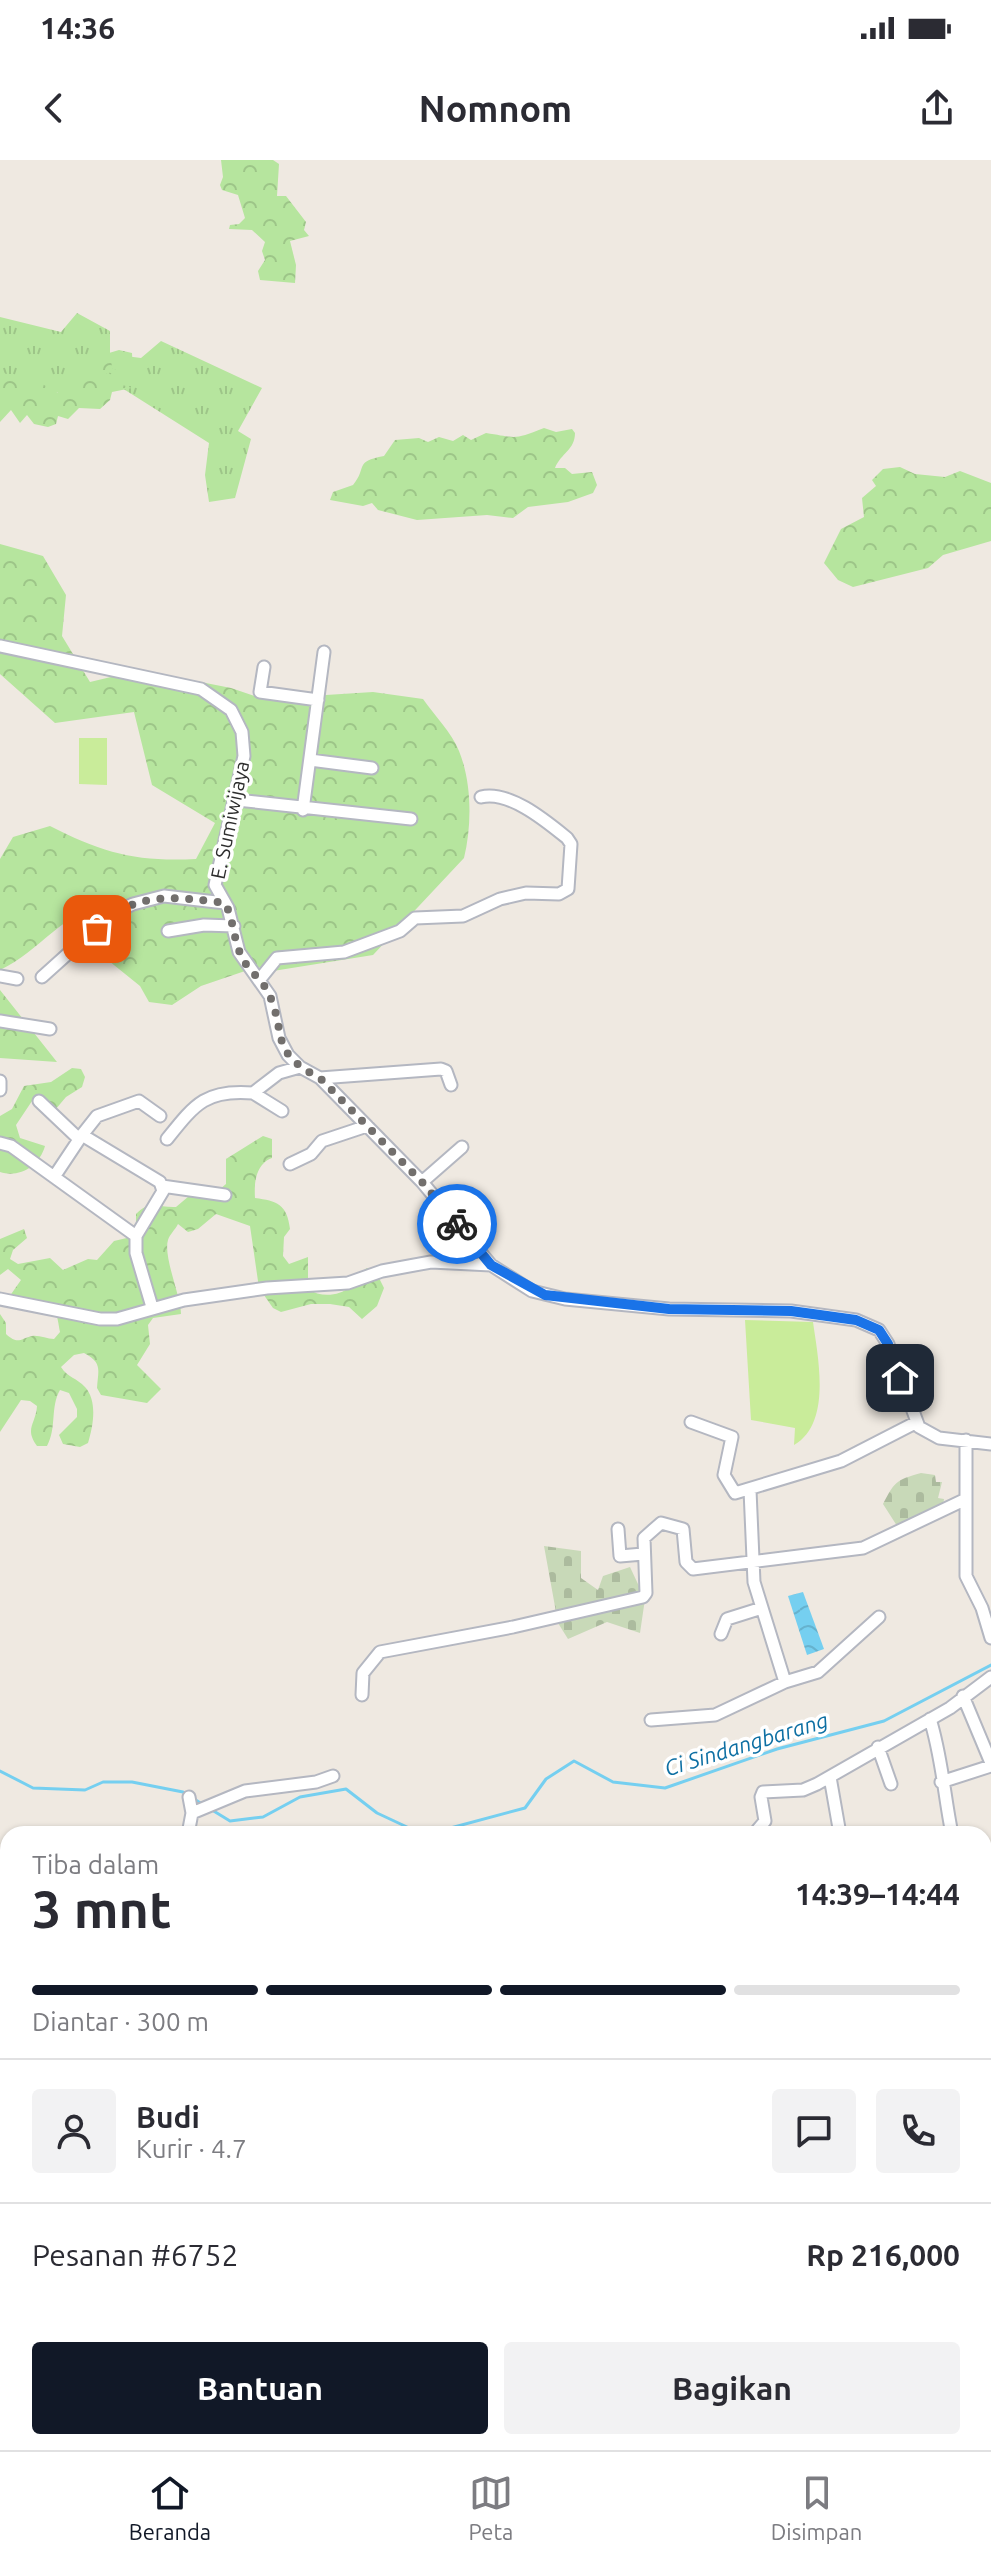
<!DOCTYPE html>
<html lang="id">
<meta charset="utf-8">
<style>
body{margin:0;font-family:Ubuntu,sans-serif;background:#f2f2f3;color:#2b2b33;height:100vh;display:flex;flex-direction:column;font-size:30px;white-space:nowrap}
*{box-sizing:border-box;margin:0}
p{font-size:26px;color:#7c7c81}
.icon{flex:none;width:44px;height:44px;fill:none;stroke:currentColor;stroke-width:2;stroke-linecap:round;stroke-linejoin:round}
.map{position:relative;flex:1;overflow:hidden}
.sheet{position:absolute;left:0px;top:1666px;width:992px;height:624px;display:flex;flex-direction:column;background:#fff;border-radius:24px 24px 0 0;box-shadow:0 2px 6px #0004}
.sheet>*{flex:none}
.pin{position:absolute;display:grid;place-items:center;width:68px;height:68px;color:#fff;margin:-34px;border-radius:16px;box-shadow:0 4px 12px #0006}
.courier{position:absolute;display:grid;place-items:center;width:80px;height:80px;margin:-40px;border:6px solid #1a73e8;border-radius:50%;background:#fff;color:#222;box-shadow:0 2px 10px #0007}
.overview em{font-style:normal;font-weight:700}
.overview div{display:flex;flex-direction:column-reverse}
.overview{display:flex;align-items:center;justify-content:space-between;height:136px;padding:0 32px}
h1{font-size:52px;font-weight:700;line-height:60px}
.bar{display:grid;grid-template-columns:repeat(4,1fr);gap:12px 8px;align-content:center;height:96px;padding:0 32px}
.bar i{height:10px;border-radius:6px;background:#e1e1e2}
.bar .selected{background:#111827}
.bar p{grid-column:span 4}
.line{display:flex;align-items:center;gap:20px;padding:0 32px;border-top:2px solid #e1e1e2}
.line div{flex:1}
.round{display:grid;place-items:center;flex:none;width:84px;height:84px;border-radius:8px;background:#f2f2f3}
.action{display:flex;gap:16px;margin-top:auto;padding:16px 32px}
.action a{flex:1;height:92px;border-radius:8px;background:#111827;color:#fff;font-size:32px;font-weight:700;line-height:92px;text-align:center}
.action a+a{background:#f2f2f3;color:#2b2b33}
.status{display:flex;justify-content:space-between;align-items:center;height:56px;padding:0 40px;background:#fff;direction:ltr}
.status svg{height:22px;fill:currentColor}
header{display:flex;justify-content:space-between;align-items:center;height:104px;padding:0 32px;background:#fff;font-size:36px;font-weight:700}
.dock{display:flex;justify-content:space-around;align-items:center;height:112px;border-top:2px solid #e1e1e2;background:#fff;font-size:22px;color:#7c7c81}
.dock a{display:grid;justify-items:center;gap:4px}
.dock .selected{color:#111827}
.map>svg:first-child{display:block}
.grass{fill:url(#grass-tufts)}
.forest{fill:url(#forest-crowns)}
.cemetery{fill:url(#cemetery-stones)}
.pitch{fill:#c9ec9a}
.water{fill:url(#water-waves)}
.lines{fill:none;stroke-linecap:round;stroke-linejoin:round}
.stream{stroke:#75cff0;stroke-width:3}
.minor-casing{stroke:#b4b7c1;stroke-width:15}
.minor{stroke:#fff;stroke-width:11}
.done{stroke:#726f6d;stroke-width:8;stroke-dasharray:0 14.4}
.route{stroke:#1a73e8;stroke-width:10}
.labels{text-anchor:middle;stroke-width:7;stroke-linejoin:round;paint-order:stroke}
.street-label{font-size:20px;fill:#2e2e2e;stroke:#fff}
.water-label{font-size:22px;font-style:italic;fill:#0d6fa3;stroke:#fff}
</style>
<div class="status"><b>14:36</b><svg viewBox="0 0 49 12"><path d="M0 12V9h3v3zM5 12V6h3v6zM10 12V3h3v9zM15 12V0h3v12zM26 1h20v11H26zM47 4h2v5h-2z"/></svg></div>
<header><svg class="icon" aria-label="back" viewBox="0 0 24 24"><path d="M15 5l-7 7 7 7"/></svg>Nomnom<svg class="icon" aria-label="share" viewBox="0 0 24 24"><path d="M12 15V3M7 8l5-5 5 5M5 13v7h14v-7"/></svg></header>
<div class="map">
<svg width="991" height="2290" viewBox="0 0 991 2290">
<defs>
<pattern id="grass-tufts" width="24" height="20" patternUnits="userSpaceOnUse" patternTransform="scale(2)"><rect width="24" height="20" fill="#b6e59e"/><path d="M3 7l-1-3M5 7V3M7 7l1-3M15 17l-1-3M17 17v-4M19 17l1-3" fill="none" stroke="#9dc588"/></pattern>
<pattern id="forest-crowns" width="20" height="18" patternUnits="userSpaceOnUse" patternTransform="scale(2)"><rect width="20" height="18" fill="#b6e59e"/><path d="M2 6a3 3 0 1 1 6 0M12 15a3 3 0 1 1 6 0" fill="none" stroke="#9dc588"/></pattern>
<pattern id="cemetery-stones" width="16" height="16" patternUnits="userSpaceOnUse" patternTransform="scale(2)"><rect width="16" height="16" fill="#c8d9b8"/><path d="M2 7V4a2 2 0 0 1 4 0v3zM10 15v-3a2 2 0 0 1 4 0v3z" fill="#acbb9e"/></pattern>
<pattern id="water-waves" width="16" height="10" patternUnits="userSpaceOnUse" patternTransform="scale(2)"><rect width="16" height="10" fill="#75cff0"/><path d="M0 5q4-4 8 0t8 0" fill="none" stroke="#66b2ce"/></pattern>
</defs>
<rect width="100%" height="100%" fill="#efe9e1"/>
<path class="grass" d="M77,153L110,171V194L141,198L161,181L262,228L238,271L251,279L235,338L209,342L205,315L209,283L122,228L52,233L0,216V157L61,172Z"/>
<path class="forest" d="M221,0H273L279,4L277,36H286L306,62L304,70L309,76L290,81L296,105L295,123L260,120L258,111L265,100L262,91L265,82L252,70L229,69L230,65L239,64L245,58L238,35L222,30L220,25L223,17Z
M119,190L132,193L133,214L125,219L108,212L99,224L107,220L132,228L112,232L110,240L100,249L79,248L68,259L58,256L56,264L48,267L34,264L27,255L20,263L11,250L0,262V210L9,216H21L25,221H37L58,233L57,227L68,224L69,208L81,213L82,205L94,202L100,195H109L113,209L122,212L109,193Z
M544,268L556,272L572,269L575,273C575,290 561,293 555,308H565L572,314L592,312L597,325L593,333L568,342L528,347L513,358L487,355L417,360L378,350L372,343L363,346L330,340L333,332L353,325C368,307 353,302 384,296L395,280L419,278L428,282L439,277L453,281L463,275L471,280L486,273C518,278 513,280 544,268Z
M900,307L915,314L945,317L960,311L991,323V381L943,395L928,408L853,427L838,420L824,403L841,369L864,357L862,338L876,326L872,320L883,309Z
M0,384L43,396L66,435L62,476L90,522L140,510L231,528L263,539L373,532L423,539C434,555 452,573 459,591C472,623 472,665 464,698L373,795L273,811L257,807L201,826L172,845L149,842L140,826L78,776L107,743C64,751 39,792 0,810V699L13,677L50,666C103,693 136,702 196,699L215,663L152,625L134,552L55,563L0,514Z
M0,830L57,902L0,898Z
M72,908L81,909L85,917L82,927L66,937L55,950L41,939L32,941L16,965L20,978L45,986C39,1007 19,1018 0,1012V956L12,949L24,926L51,922Z
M263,976L272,979V998C256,1004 254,1022 255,1038C277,1041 287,1044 290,1069L284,1077L283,1096L289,1104L308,1097V1129C321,1138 339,1136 350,1127C358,1121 358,1113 367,1108L376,1112L384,1128L377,1146L362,1159L349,1147L330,1144H311L281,1152L273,1148L259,1128L250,1066L216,1054L198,1069L188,1072L178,1064C175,1070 170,1074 168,1080C163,1097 181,1136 181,1154L153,1158L148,1165L150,1184L137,1205L161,1229L147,1243L101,1235L97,1228C98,1210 103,1203 84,1193L74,1195L61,1207C68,1218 77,1218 85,1227C98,1241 93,1267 88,1283L80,1287L63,1284L59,1275L77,1257V1249L69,1233L60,1230C50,1247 57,1268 47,1286H37C24,1268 36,1264 37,1246L30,1241L21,1240L0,1272V1154L6,1163V1174C18,1185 20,1179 32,1176C39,1175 47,1179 54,1179L60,1172C57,1155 57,1146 40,1140L22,1147L7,1140L21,1120L8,1109L0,1115V1079L24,1069L27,1078L13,1090L10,1099L18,1104L50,1098L63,1110L88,1099L97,1100L114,1081L131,1077L136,1071V1054C150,1039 159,1048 176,1047L195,1031L220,1029L226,1024V999Z"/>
<path class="cemetery" d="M921,1313L935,1315L936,1322H942L938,1338L944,1339L943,1346L899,1369L883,1344C894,1323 895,1320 921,1313Z
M544,1386L581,1391V1418L598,1430L603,1416L630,1407L645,1439L640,1473L607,1462L568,1479L558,1463Z"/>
<path class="pitch" d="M79,578H107V625L79,624Z
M745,1160L813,1162C818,1198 832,1263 794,1285L795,1268L751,1260Z"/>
<path class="water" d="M803,1432L824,1489L807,1495L788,1436Z"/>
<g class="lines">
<path class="stream" d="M0,1611L33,1628L85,1630L103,1622H132L183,1632L202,1644
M212,1650L230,1661L263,1657L300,1637L346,1629L377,1653L422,1674
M428,1674L525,1648L546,1619L574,1601L613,1622L665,1628L777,1589L884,1561L991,1505
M0,1834L8,1833"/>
<g class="minor-casing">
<path id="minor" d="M0,486L201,529L231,550L242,572L244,596L215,725L228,748L239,792L270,836L279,878L288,895L300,907L320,918L422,1022L491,1105
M264,507L260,532L318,540
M310,600L372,608
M237,640L411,659
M303,650L324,492
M168,771L204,765L234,766
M0,816L17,819
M42,817L112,754L133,744L164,736L225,743
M260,819L277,798L344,792L400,771L415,758L463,756L500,739L526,733L559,734L568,729L571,684L567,678C546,661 509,630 481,637
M0,861L50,869
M320,918L441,909L446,911L451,925
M0,921V930
M253,933L282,951
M39,941L79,979
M82,975L97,956L139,941L160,956
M167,979C195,944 206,929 253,933L279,913L300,907
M0,983L11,986L136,1076V1093L152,1147
M290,1004L311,994L322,981L367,966
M54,1017L82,975L160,1022L163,1031L136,1076
M422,1022L462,987
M162,1026L225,1035
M0,1139L100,1159H117L184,1140L267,1128L348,1123L382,1111L431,1102L491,1105L532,1131L565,1139L669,1149L791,1151L856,1160L879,1170L888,1184L919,1267L939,1278L991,1284
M691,1262L732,1277L724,1315L735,1333L841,1301L915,1263
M966,1280V1416L982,1448L991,1478
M750,1330L754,1422L785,1522
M618,1369L620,1396L643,1394
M721,1474L727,1459L762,1448
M362,1535L363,1513L380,1492L513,1467L643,1437L646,1433L644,1378L661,1363L683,1369L686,1402L693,1409L863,1388L964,1340
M963,1536L991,1603
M930,1559C942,1597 944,1635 952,1674
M651,1560L715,1555L785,1522L818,1512L879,1457
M878,1587L891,1624
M830,1617L840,1674
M941,1622L991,1606
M192,1653L245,1631L316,1622L333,1616
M188,1674L192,1653L189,1637
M754,1674L765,1661L761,1637L763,1632L803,1630L817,1624L950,1548L991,1517
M0,1707L8,1704
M0,1914L8,1907
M0,1975L8,1974
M0,2061H8
M984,2221L991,2216
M0,2224L8,2228
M50,2282L51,2290
M670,2282L671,2290
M924,2282L927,2290
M979,2282L982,2290
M154,2290V2282
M469,2290L471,2282"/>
</g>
<use href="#minor" class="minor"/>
</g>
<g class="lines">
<path class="done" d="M97,769C133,730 177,737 225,743C234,760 233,780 242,797C248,811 261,818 268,832C288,874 267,891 320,918L422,1022L457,1064"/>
<path class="route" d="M457,1064L491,1105L545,1135L669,1149L791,1151L856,1160L879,1170L888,1184L900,1218"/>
</g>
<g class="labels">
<g class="street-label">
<text transform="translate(230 660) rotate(-78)" y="7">E. Sumiwijaya</text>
</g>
<g class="water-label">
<text transform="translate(746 1584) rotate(-17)" y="8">Ci Sindangbarang</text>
</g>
</g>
</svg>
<div class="pin" style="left:97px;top:769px;background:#ea580c"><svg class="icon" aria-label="bag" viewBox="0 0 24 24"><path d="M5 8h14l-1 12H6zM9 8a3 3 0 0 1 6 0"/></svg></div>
<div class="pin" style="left:900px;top:1218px;background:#1f2937"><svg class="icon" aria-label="home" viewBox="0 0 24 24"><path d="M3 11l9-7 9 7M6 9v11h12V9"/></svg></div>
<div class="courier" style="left:457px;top:1064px"><svg class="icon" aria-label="bike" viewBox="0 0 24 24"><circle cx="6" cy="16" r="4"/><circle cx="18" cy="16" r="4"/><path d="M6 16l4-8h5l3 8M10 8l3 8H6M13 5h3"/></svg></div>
<section class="sheet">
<div class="overview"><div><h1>3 mnt</h1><p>Tiba dalam</p></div><em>14:39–14:44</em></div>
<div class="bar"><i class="selected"></i><i class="selected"></i><i class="selected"></i><i></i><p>Diantar · 300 m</p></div>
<div class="line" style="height:144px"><a class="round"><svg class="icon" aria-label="person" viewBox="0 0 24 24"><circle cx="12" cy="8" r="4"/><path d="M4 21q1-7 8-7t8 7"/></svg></a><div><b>Budi</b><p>Kurir · 4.7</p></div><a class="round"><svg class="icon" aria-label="chat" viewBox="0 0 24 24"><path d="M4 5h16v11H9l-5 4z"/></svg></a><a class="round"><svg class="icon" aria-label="phone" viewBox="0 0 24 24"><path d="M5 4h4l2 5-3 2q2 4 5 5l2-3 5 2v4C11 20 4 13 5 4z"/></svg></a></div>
<div class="line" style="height:104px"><div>Pesanan #6752</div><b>Rp 216,000</b></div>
<div class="action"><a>Bantuan</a><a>Bagikan</a></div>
</section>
</div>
<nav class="dock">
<a class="selected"><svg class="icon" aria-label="home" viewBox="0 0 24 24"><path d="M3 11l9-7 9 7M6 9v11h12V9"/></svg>Beranda</a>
<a><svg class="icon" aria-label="map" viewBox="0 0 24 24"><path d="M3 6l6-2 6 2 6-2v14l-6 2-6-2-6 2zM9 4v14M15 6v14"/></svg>Peta</a>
<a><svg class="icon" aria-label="saved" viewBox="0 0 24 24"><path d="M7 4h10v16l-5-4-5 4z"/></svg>Disimpan</a>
</nav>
